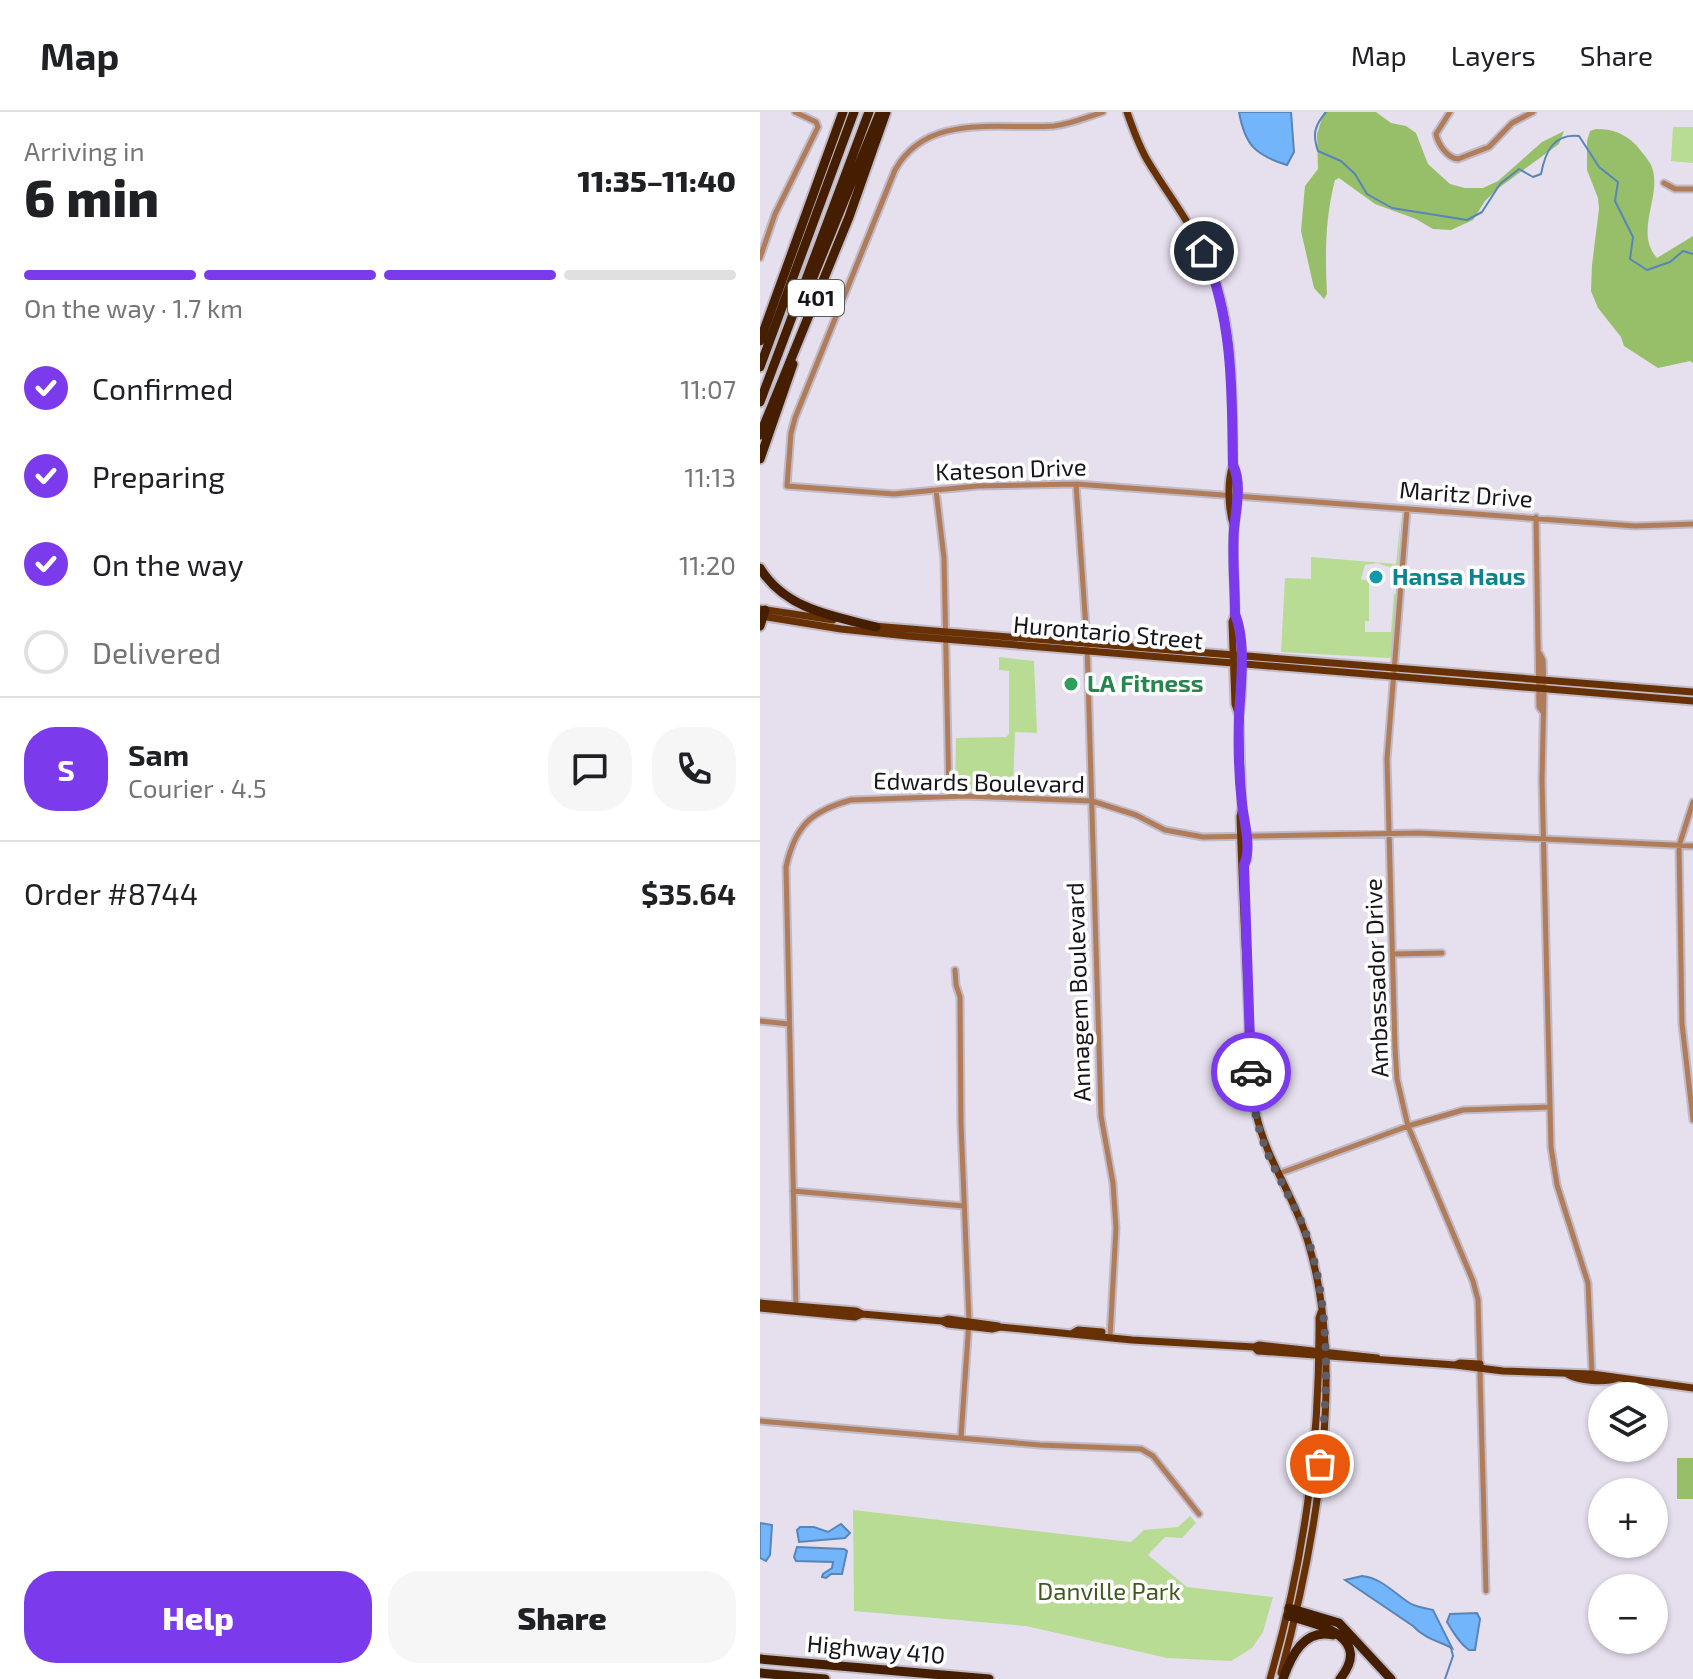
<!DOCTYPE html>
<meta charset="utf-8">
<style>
body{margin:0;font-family:"Exo 2",sans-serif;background:#f6f6f6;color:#202124;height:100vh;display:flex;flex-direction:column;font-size:30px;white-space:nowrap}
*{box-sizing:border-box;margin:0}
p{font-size:26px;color:#757577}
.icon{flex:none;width:44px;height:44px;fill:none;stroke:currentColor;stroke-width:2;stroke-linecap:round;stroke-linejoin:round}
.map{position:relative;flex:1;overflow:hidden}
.panel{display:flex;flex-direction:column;background:#fff;width:760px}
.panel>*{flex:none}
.controls{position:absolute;left:828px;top:1270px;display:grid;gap:16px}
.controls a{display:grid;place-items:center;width:80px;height:80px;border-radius:50%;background:#fff;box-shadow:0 2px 6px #0004;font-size:40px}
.pin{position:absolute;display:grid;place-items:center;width:68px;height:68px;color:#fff;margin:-34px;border:4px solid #fff;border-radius:50%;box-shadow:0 2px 8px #0007}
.courier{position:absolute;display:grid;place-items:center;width:80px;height:80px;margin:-40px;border:6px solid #7c3aed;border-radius:50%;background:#fff;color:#222;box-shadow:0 2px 10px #0007}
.head em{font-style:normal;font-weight:800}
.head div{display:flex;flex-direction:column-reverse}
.head{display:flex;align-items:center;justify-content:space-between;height:136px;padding:0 24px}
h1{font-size:52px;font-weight:800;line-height:60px}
.bar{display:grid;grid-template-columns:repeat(4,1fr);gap:12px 8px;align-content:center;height:96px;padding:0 24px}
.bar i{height:10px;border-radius:6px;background:#e0e0e0}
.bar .selected{background:#7c3aed}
.bar p{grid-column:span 4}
.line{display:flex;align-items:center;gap:20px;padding:0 24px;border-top:2px solid #e0e0e0}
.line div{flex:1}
.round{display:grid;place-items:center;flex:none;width:84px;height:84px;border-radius:32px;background:#f6f6f6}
ol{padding:0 24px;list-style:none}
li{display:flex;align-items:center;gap:24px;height:88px}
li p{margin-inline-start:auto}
li .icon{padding:8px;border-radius:50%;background:#7c3aed;color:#fff;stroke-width:4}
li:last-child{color:#757577}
li i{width:44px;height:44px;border:4px solid #e0e0e0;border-radius:50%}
.button{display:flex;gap:16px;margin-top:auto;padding:16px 24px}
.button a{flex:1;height:92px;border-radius:32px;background:#7c3aed;color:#fff;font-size:32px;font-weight:800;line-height:92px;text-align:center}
.button a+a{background:#f6f6f6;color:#202124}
header{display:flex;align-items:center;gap:48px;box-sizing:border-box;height:112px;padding:0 40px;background:#fff;border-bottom:2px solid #e0e0e0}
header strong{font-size:38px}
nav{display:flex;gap:44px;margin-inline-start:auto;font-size:28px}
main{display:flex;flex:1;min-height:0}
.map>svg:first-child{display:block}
.green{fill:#b8dc93}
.forest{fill:#97bf6a}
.water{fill:#73b5fb;stroke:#5785b8;stroke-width:2}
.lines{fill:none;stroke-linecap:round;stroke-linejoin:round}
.stream{stroke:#5785b8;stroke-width:2}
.minor-casing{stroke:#c1bbc8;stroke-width:9}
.major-casing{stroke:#c1bbc8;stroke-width:11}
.highway-casing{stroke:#c1bbc8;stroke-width:13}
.minor{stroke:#b17c5a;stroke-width:5}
.major{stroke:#673105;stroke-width:7}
.highway{stroke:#451e00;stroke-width:9}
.done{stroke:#5f5c64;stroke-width:8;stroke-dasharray:0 14.4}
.route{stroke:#7c3aed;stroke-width:10}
.culture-dot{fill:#0f9aa8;stroke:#fff;stroke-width:3}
.leisure-dot{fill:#2e9e5b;stroke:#fff;stroke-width:3}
.labels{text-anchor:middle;stroke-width:7;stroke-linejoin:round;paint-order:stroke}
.shield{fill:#fff;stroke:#5d5b5f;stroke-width:2}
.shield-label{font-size:22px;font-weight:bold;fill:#17151a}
.street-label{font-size:24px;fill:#17151a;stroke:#fff}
.culture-label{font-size:24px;font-weight:bold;fill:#0d838f;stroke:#fff;text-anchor:start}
.leisure-label{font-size:24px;font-weight:bold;fill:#27864d;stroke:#fff;text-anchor:start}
.park-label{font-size:24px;fill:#3f591d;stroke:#fff}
</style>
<header>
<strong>Map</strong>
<nav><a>Map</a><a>Layers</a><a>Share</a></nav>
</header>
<main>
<section class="panel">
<div class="head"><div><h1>6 min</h1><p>Arriving in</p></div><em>11:35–11:40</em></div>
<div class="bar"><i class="selected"></i><i class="selected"></i><i class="selected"></i><i></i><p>On the way · 1.7 km</p></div>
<ol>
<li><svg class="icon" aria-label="check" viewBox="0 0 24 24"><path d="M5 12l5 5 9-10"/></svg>Confirmed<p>11:07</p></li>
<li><svg class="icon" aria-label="check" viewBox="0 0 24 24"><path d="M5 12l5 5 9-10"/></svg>Preparing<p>11:13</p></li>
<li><svg class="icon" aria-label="check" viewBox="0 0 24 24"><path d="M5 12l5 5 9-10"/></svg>On the way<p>11:20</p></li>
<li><i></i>Delivered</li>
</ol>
<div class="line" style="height:144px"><b class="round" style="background:#7c3aed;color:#fff">S</b><div><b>Sam</b><p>Courier · 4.5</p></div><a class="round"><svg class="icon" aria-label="chat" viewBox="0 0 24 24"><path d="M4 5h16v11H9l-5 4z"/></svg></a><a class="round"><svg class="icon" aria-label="phone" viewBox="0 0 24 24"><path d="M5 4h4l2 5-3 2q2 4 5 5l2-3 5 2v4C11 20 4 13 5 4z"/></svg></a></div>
<div class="line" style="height:104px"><div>Order #8744</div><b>$35.64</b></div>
<div class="button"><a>Help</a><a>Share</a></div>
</section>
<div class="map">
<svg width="933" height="1567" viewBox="0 0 933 1567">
<rect width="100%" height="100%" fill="#e6dfee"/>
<path class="green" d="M913,15H933V51L911,49Z
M641,403L637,474L634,476L635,457L617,451L605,453L601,467L609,469V509H605V520H631L634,481L636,483L632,543L629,546L521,540L525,466L551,467V445L636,452Z
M239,545L274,549L277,621L255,620L253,676L195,678L196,626L246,625L249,622V559L239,558Z
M93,1398L371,1430L384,1418L418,1415L430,1404L436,1411L422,1426L405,1425L388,1443L427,1475L513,1485L503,1520L492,1536L471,1549L407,1546L266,1514L94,1499Z"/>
<path class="forest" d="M564,0H616L631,11L646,14L656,21L668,52L690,72L705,76H723L738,69L782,30L804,19L799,32L736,78L725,89L713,108L691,118L673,117L656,107L615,92L579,66L575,68C565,107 565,142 567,182L564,187L554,176L541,119L545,74L558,57L557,22Z
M836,17C853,17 864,21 876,33C881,39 888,47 891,53C904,82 873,119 897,146L933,124V251L930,249L898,256L864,234L861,225L838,196L831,179L832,153L839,97L838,86L827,58V29L830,19Z
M917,1346H933V1387H917Z"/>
<path class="water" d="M479,0H531L534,40L527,53C495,43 485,33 479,0Z
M0,1411L12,1413L10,1443L6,1449L0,1446Z
M81,1412L90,1421L85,1426L39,1430L37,1418L40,1415H54L68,1420Z
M37,1435L84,1437L87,1439L82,1462H71L66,1466L62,1465L63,1462L72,1456L73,1450L36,1449L34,1445Z
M602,1464C621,1466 633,1480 648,1490C654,1495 666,1496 673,1498L692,1536C678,1529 664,1526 653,1514L585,1468Z
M717,1501L720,1507L715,1538H709C700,1532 693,1520 687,1510L690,1502Z"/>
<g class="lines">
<path class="stream" d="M566,0C555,13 552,22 558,39L581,49L595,62L607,82L632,96L707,108L722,100L740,72L759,57L773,65L781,62C785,41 793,21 819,24L839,55L858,70L855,89L873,125L870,147L887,158L910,150L923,139L933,142
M685,1567L693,1544L691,1536"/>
<g class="minor-casing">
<path id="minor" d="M343,0C327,5 311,12 294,14C238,18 167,0 135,58L35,306L31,321L27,374L134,382L218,374L316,372L875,414L933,412
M690,0L676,22C678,32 687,46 698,47L729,35L752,11L773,0
M904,71L915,77H933
M0,146L15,102L58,15L56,10L35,0
M316,372L327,531L341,1004L353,1071L356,1116L350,1226
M176,378L184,446L189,685
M647,397L627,647L635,936L637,967L648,1014L713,1169L718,1188L726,1479
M776,405L779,595L782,599
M780,542L783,548L784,577L782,669L791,1035L797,1073L828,1171L832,1262
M933,690L919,734L922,912L933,1008
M634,842L682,841
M195,858L196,873L200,885L201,1012L209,1209L201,1325
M0,909L29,912
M518,1062L648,1014L703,998L790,995
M33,1079L204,1094
M36,1196L26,755C35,714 51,699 91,688L205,684L332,689L376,703L405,718L443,725L659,721L933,734
M0,1309L280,1333L381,1337L393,1344L439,1402"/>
</g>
<g class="major-casing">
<path id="major" d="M367,0C373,17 379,35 389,51C407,81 429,109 444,140C476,206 472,281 473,353C467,369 468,398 474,415
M473,353C482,373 476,396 474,417C472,445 475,474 475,502L472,510L475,592L478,601
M0,497L73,508
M475,502C484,525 483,579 479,603L482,695L480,705C482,767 485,830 488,893C490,929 488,966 496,1001C506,1048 535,1085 548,1130C587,1259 555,1433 521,1561
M0,504L81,517L148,524L933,589
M113,514L933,580
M482,696L487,747L484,753
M0,1191L96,1199L102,1202L182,1209L188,1207L238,1214
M0,1196L95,1205L102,1202
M182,1209L188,1212L232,1217L240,1215L372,1228L494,1235L499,1233L617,1246
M313,1221L318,1218L342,1220
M494,1235L498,1239L695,1253L743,1259L832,1262L933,1276
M695,1253L700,1251L720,1252
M807,1262C819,1269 845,1271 858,1266
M510,1567C545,1445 560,1332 559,1206L561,1200"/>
</g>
<g class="highway-casing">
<path id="highway" d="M43,190L119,3
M0,229L83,0
M0,255L94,0
M0,290L109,0
M0,323L89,105L126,0
M0,347L33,252
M0,456C25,497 72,504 116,515
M0,514L5,498
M529,1496L579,1511L631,1567
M528,1504C557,1512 614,1524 580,1567
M0,1547L229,1567
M0,1561L65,1567
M523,1567C531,1544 544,1516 573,1523"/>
</g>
<use href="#minor" class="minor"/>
<use href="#major" class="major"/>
<use href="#highway" class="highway"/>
</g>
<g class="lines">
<path class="done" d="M491,960C492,990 498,1022 511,1049C523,1075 539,1100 548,1127C571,1199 568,1279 560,1352"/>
<path class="route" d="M444,139C473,208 472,279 473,353C482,372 476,396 474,417C472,445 475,474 475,502C487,532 480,574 479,606C478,634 479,665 482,692C484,710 492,736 484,753L491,960"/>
</g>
<circle class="culture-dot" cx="616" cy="465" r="8"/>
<circle class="leisure-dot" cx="311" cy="572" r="8"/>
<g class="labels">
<rect class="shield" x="28" y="168" width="56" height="36" rx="6"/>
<g class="shield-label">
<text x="56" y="194">401</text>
</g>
<g class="street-label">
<text transform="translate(251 358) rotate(-2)" y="8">Kateson Drive</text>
<text transform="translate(706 383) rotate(4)" y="8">Maritz Drive</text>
<text transform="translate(348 521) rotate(5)" y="8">Hurontario Street</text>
<text transform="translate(219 671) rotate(1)" y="8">Edwards Boulevard</text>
<text transform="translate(617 866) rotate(-92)" y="8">Ambassador Drive</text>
<text transform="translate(319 880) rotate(-92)" y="8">Annagem Boulevard</text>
<text transform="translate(116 1538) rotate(5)" y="8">Highway 410</text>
</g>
<g class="culture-label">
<text x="632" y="473">Hansa Haus</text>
</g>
<g class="leisure-label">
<text x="327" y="580">LA Fitness</text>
</g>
<g class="park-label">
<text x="349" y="1488">Danville Park</text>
</g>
</g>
</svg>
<div class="controls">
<a><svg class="icon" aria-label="layers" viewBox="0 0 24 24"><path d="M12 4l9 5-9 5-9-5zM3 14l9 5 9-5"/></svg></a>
<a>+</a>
<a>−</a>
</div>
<div class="pin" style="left:560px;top:1352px;background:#ea580c"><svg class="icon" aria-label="bag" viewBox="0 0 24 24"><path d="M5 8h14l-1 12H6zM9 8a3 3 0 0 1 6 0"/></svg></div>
<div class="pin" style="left:444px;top:139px;background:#1f2937"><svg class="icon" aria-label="home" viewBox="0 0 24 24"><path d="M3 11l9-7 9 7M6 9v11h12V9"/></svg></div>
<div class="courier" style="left:491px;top:960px"><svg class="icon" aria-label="car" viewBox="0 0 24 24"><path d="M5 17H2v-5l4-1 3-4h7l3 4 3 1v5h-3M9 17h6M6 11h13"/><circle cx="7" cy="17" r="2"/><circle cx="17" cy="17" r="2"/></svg></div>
</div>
</main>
